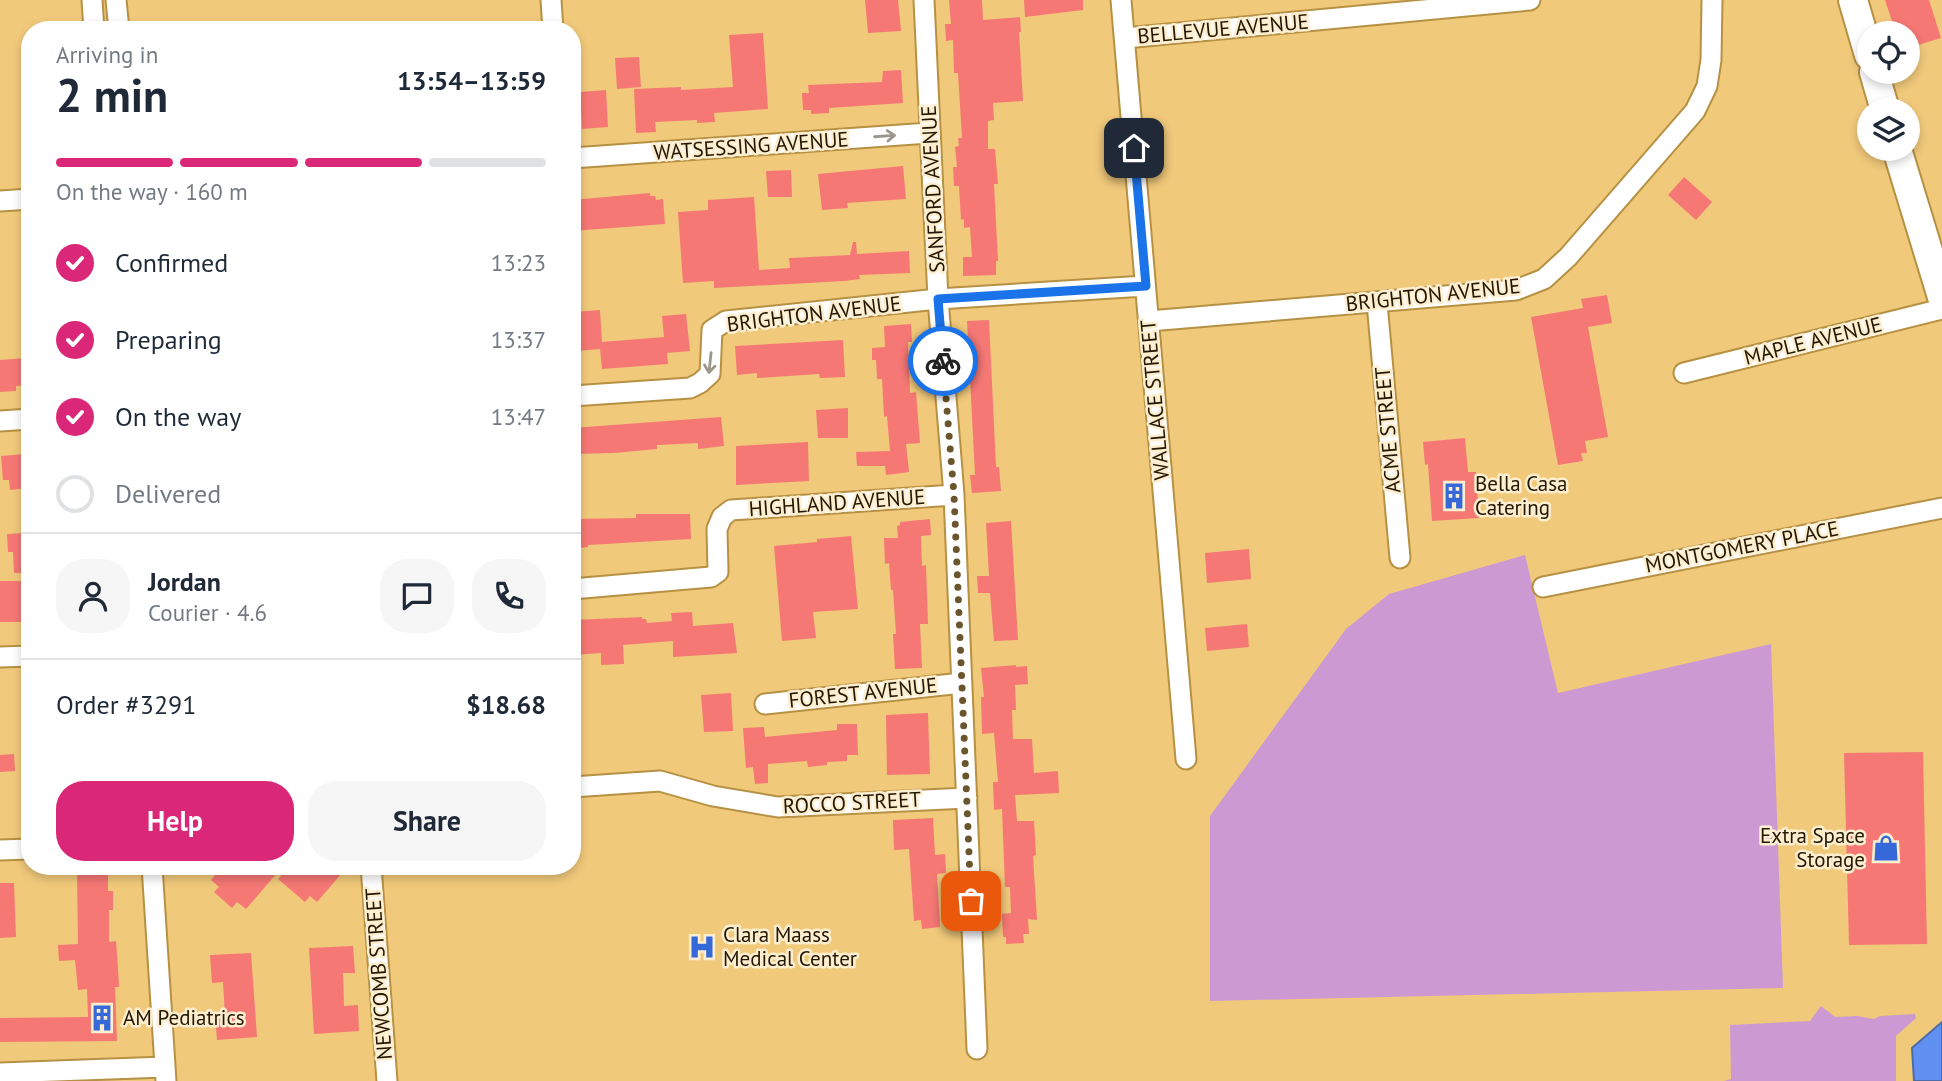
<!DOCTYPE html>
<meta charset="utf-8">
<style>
body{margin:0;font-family:"PT Sans",sans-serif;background:#f6f6f7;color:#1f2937;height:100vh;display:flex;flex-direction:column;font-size:26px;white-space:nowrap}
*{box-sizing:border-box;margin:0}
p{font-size:23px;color:#747a83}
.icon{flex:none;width:38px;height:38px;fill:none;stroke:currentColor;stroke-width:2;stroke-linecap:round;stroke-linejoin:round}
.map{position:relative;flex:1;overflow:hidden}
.drawer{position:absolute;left:21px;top:21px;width:560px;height:854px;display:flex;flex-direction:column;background:#fff;border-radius:28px;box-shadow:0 4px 10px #0003}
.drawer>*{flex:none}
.tools{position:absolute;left:1857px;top:21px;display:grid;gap:14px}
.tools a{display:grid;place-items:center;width:63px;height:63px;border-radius:50%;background:#fff;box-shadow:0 4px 10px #0003;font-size:35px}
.pin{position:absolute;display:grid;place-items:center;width:60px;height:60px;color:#fff;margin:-30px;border-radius:14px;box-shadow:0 4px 10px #0006}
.courier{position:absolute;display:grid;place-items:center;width:70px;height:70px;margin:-35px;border:5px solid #1a73e8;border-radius:50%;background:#fff;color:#222;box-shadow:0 2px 9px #0007}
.overview em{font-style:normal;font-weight:700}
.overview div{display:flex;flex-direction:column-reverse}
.overview{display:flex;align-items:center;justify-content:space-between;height:119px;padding:0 35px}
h1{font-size:46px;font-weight:700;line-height:52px}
.bar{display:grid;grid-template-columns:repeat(4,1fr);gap:10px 7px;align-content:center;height:84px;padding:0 35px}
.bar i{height:9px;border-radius:5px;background:#e0e1e3}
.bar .selected{background:#db2777}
.bar p{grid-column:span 4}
.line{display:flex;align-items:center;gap:18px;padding:0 35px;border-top:2px solid #e0e1e3}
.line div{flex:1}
.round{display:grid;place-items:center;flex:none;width:74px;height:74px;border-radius:28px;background:#f6f6f7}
ol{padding:0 35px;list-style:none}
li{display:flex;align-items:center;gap:21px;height:77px}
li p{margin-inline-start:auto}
li .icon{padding:7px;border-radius:50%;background:#db2777;color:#fff;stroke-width:4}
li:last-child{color:#747a83}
li i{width:38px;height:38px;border:4px solid #e0e1e3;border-radius:50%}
.cta{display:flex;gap:14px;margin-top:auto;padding:14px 35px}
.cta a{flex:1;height:80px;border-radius:28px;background:#db2777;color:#fff;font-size:28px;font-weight:700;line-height:80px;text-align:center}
.cta a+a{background:#f6f6f7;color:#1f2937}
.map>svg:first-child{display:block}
.green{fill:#cd99d3}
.water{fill:#6090f2;stroke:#4d6caa;stroke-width:2}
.building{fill:#f57875}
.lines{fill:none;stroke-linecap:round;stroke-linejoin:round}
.street-casing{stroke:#b79143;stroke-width:23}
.secondary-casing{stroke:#b79143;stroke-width:32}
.street{stroke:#fff;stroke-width:19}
.secondary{stroke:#fff;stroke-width:28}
.oneway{stroke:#9c978d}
.done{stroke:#6a552c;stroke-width:7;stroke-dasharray:0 12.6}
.route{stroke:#1a73e8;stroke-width:9}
.labels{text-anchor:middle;stroke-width:5;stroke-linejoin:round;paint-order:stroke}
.street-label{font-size:21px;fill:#221701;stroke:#feeed0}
.poi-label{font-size:21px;fill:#221701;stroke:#feeed0;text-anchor:start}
</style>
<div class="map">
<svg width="1942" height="1081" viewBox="0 0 1942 1081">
<rect width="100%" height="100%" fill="#f1c97b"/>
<path class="green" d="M1525,555L1558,693L1771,644L1783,988L1210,1001V816L1346,629L1389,594Z
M1821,1006L1835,1017L1857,1016L1874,1019L1880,1016L1915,1014L1916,1018L1896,1036V1081H1724L1731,1079L1730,1025L1810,1021Z"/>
<path class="water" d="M1942,1022V1081H1914L1912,1048Z"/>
<path class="building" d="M865,0H898L901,31L868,33Z
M949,0H982L983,20L1020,17L1021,32H1019L1023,101L993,103L994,120L988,121V149H995L998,184H994L998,261H996V275L963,276V257H972L970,227L964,228V219L961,220L959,186H954L953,167H957L955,147L959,146L958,138H962L958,73H954L953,40L946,41L945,24H951Z
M1024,0H1083V10L1025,17Z
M1885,0H1929L1941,38L1908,48V33H1896Z
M763,33L768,109L714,113L715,122L697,123V120L655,122L656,132L636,133L634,89L681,87V90L733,87L729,35Z
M639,57L641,87L617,89L615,58Z
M901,70L903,103L829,108V113L811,114V110H803L802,93H809L808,85L882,82L883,71Z
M606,90L608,127L582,129L580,92Z
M903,166L906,199L847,203L848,208L822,210L818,174Z
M791,170L792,197H768L766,171Z
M1684,177L1712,202L1696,220L1668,195Z
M650,193V196H655L656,200L663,199L665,224L572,231V200Z
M754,197L759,270L790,268L789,258L850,255L853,242H856L857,254L909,251L910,273L859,275L860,279L845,281L714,288V281L683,283L678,212L708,210V200Z
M1607,295L1612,323L1588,327L1608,437L1585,441L1587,453H1581L1583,461L1558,465L1531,317L1583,308L1581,299Z
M600,310L602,342L664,337L662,316L686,314L690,351L667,353L668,364L602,369L600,349L577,351L574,312Z
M989,320L996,467H999L1001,491L972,493L970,475H975L967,321Z
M911,324L912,342H908L910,393L916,392L920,443L906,444L909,472L886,475L885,466H857L856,452L890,451L887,416L884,417L882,379H877L876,360H872V348L885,347L884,326Z
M843,340L845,377L820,378L819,374L757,378V373L737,375L735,346Z
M27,358L29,385L16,386V391L0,392V360Z
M848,408V438H818L816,410Z
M721,417L724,446L698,449V443L657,445V449L614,453L572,454V428Z
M1465,438L1468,472H1476L1479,518L1432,521L1428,464L1425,465L1423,442Z
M808,442L809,481L736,485V446Z
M25,454L28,488L10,490L9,480H3L1,456Z
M636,514H690L691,539L588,545V547L572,549V519L636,518Z
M930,519L931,535L921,536L922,566L926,565L928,624H920L922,668L895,669L893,634H896L893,590H891L889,563L885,564L884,538H898L897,526L900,525V522Z
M1011,521L1018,640L994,641L990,593H978L977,576H989L986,523Z
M25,533L26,554L30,553V573H14L13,552H8L7,534Z
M851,536L858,609L813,612L816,638L782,641L774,546L817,542V539Z
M1249,549L1251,579L1207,583L1205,553Z
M0,581H21L22,622H0Z
M692,612L693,626L733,623L737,653L673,657V641L623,645L624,664L601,665V653L572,655V620L642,617V619H646L647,623L672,621L671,613Z
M1247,624L1249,647L1207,651L1205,628Z
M1016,665V667L1027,666L1028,684L1015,685L1016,710H1012L1013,739H1032L1034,773L1058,771L1059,793L1015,795L1017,821H1034L1036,855L1033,856L1037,920L1028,919L1029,934H1023L1024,943L1006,944V937H1003L1002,914L1011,913L1010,887H1005L1002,809L994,810L993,782H998L994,733L982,734L981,697H984L981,668Z
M731,693L733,731L704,732L701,695Z
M928,713L930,774L887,775L886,715Z
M837,724H857L858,755H847V761L827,762V765L808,767L807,761L768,764V783L755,784L753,767L746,768L743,728L764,727L765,737L837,730Z
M1923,752L1927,944L1849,945L1844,753Z
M14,754L15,771L0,772V755Z
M933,818L935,855L945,854L946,873L937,874L940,927L922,929L921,920L914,921L909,849L894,850L893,820Z
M222,866H270L277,873L246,909L237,902L232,908L214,892L219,887L211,880Z
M290,866H348L317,902L310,896L305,902L278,879Z
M77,873H108V891H113V910H109V942L116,941L118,968L119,987H115L117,1041L0,1042V1018L88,1017L87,989L78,990L75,960L59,961L58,945L78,944Z
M0,883H14L16,937L0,938Z
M353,946L355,973H343L344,1006L358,1005L359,1031L314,1034L309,948Z
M251,953L257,1037L217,1040L215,1016H225L223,982L212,983L210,955Z"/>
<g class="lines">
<g class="street-casing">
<path id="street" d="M92,0L94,30
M116,0L119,30
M551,0L553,30
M924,0L938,299L954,495L977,1049
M1121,0L1186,759
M1125,38L1530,0
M572,158L929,133
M0,201L30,199
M1377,303L1400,558
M1149,321L1516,290L1544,279L1568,257L1695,111L1707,86L1711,60L1712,0
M1684,373L1942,309
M572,396L690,388L700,383L710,374L712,330L726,321L938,299L1145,286
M0,421L30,419
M1543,587L1942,508
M572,589L711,577L718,572L717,529L722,517L731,510L954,495
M0,657L30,656
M765,704L962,683
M572,787L660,781L713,796L778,807L967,798
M0,850L30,849
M152,866L166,1081
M371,866L387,1081
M0,1073L165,1067"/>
</g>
<g class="secondary-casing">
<path id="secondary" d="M1853,0L1869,55
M1874,72L1885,110
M1897,149L1942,297"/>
</g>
<use href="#street" class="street"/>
<use href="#secondary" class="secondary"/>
</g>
<defs><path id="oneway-shaft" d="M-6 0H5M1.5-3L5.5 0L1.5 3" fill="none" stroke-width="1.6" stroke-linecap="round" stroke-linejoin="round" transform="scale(1.75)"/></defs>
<g class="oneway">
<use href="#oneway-shaft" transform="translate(885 136) rotate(-4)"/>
<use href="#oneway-shaft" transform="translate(710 363) rotate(96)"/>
</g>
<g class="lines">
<path class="done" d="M943,361L954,495L971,901"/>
<path class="route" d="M943,361L938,299L1146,286L1134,148"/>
</g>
<defs>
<g id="building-bare" transform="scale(2.1)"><path d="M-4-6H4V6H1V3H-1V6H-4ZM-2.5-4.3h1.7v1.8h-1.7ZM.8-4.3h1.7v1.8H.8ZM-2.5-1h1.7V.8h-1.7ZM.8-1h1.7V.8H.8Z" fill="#3568d8" stroke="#feeed0" stroke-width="2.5" paint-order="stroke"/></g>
<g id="shop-bare" transform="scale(2.1)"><path d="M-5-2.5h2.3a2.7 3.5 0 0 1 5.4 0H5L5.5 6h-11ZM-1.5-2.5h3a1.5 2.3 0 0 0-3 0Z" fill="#3568d8" stroke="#feeed0" stroke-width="2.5" paint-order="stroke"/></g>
<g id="hospital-bare" transform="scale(2.1)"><path d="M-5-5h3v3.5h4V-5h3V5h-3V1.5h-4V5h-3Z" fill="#3568d8" stroke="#feeed0" stroke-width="2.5" paint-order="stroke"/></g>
</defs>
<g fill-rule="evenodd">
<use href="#building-bare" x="1454" y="496"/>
<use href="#shop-bare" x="1886" y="848"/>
<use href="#hospital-bare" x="702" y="947"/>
<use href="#building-bare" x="102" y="1018"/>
</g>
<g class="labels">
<g class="street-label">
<text transform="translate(1223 29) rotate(-5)" y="7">BELLEVUE AVENUE</text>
<text transform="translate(751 146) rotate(-4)" y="7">WATSESSING AVENUE</text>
<text transform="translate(933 189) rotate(-93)" y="7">SANFORD AVENUE</text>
<text transform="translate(1433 295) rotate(-6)" y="7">BRIGHTON AVENUE</text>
<text transform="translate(814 314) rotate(-7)" y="7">BRIGHTON AVENUE</text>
<text transform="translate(1813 341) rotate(-14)" y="7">MAPLE AVENUE</text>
<text transform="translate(1155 400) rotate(-95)" y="7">WALLACE STREET</text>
<text transform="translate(1388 430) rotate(-95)" y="7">ACME STREET</text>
<text transform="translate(837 503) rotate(-4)" y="7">HIGHLAND AVENUE</text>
<text transform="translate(1742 547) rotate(-11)" y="7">MONTGOMERY PLACE</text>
<text transform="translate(863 693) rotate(-6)" y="7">FOREST AVENUE</text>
<text transform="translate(852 803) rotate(-3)" y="7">ROCCO STREET</text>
<text transform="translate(379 974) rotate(-94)" y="7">NEWCOMB STREET</text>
</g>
<g class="poi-label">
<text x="1475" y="491">Bella Casa<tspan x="1475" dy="24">Catering</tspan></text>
<text x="1865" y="843" text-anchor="end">Extra Space<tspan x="1865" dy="24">Storage</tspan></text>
<text x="723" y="942">Clara Maass<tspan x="723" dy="24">Medical Center</tspan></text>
<text x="123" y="1025">AM Pediatrics</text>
</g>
</g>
</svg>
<div class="tools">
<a><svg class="icon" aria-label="locate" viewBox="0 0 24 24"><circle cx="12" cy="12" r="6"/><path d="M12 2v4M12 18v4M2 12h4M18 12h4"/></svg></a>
<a><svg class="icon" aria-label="layers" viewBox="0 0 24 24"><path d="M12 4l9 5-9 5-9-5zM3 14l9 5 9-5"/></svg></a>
</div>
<div class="pin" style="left:971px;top:901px;background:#ea580c"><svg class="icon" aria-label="bag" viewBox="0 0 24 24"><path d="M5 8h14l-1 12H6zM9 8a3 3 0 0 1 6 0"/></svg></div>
<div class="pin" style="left:1134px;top:148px;background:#1f2937"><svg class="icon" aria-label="home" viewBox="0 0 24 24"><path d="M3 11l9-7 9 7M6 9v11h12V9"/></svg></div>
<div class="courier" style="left:943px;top:361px"><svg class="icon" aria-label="bike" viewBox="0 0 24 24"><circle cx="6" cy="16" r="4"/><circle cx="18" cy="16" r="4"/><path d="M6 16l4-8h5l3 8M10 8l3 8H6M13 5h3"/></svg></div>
<section class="drawer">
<div class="overview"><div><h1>2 min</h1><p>Arriving in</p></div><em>13:54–13:59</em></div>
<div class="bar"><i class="selected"></i><i class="selected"></i><i class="selected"></i><i></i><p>On the way · 160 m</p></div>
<ol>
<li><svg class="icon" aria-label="check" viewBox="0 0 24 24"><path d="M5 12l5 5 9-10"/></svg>Confirmed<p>13:23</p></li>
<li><svg class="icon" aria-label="check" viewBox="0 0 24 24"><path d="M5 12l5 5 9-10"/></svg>Preparing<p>13:37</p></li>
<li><svg class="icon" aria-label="check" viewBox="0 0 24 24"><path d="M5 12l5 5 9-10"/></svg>On the way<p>13:47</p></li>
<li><i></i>Delivered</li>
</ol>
<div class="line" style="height:126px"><a class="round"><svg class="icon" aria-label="person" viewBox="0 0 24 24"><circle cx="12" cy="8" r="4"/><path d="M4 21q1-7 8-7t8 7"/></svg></a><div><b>Jordan</b><p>Courier · 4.6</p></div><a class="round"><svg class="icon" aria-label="chat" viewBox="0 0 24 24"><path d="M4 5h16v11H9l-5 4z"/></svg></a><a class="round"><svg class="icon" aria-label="phone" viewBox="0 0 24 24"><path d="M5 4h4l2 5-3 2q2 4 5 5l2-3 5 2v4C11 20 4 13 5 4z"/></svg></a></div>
<div class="line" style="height:91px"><div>Order #3291</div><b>$18.68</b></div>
<div class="cta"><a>Help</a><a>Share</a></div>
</section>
</div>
